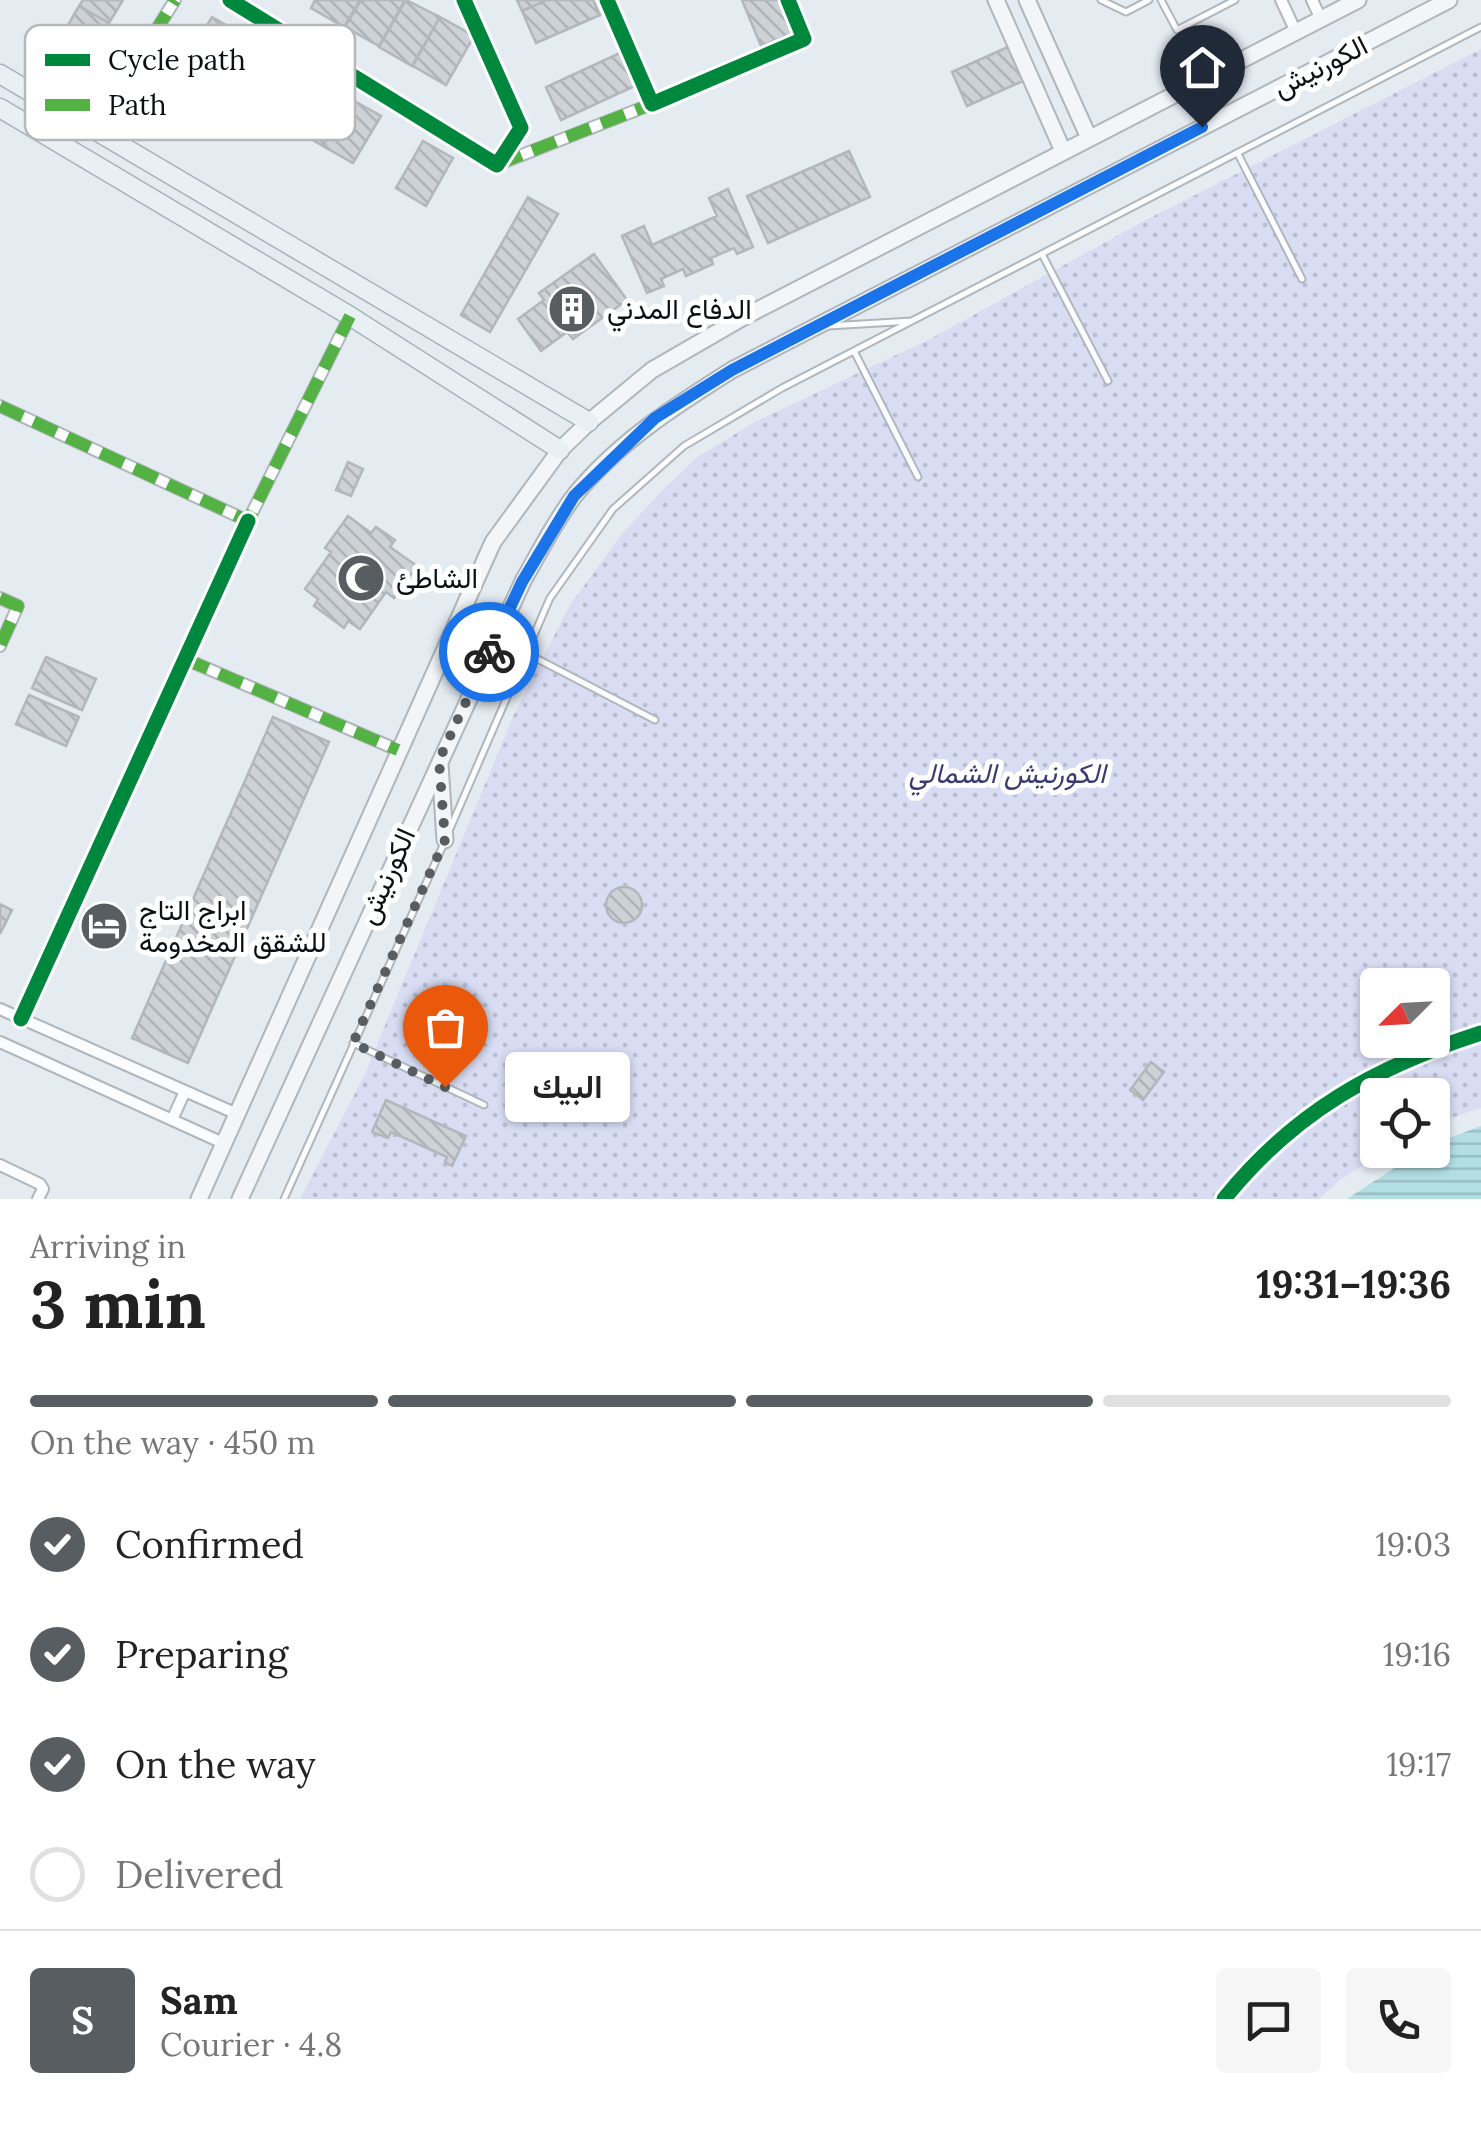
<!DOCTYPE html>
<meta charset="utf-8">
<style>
body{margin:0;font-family:Lora,Vazirmatn,serif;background:#f6f6f6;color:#222;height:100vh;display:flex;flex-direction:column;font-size:38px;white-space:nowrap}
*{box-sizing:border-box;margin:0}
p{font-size:32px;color:#767676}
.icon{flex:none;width:55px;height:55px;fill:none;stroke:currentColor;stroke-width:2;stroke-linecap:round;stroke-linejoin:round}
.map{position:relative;height:1199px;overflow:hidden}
.details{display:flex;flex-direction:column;background:#fff;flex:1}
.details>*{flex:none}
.needle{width:65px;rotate:246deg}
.controls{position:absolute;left:1360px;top:968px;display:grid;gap:20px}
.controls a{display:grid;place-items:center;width:90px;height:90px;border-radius:10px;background:#fff;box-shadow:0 2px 8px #0004;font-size:50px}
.pin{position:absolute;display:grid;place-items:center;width:85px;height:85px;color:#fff;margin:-102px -42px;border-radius:50% 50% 50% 0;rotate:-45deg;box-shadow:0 0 10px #0007}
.pin .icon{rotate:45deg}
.courier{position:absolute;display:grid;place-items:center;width:100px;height:100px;margin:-50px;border:8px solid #1a73e8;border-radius:50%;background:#fff;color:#222;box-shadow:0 2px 12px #0007}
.bubble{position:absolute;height:70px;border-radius:10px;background:#fff;box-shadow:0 2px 8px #0004;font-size:32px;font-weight:700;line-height:70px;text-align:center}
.head em{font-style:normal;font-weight:700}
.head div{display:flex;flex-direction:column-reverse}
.head{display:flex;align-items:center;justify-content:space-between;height:170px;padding:0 30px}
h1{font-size:65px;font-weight:700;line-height:75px}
.bar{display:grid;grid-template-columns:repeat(4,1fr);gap:15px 10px;align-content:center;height:120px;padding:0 30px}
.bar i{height:12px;border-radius:8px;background:#e0e0e0}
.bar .selected{background:#575d61}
.bar p{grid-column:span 4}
.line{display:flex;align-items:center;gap:25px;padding:0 30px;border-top:2px solid #e0e0e0}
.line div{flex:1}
.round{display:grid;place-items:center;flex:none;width:105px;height:105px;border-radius:10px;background:#f6f6f6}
ol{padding:0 30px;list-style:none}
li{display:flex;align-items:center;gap:30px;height:110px}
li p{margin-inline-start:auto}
li .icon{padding:10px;border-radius:50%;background:#575d61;color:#fff;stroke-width:4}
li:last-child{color:#767676}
li i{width:55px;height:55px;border:5px solid #e0e0e0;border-radius:50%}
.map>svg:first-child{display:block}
.park{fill:url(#park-dots);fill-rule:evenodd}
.water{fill:url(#water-rules)}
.building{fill:url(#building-back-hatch);stroke:#b2b7bc;stroke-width:2.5}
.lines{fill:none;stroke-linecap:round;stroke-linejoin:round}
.lane-casing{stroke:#b0b6bb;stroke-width:9}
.street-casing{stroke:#b0b6bb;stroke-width:14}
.secondary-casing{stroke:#b0b6bb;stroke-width:19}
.primary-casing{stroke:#a5b3ba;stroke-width:21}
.lane{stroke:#fbfcfd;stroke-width:5}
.street{stroke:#fbfcfd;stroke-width:10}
.secondary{stroke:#f2f6f8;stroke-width:15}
.primary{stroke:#e9f0f4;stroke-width:18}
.quiet{stroke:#54b144;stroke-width:12;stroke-dasharray:25 12;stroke-linecap:butt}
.cycleway-casing{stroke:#fff;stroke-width:21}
.cycleway{stroke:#00873e;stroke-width:15}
.done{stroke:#575d61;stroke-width:10;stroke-dasharray:0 18}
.route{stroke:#1a73e8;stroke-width:12}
.labels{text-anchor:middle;stroke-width:10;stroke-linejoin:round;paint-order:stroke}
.street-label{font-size:28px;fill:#0b1013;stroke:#fff}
.poi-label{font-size:28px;fill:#0b1013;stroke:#fff;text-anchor:start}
.park-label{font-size:28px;font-style:italic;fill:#3b3b72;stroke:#fff}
.key{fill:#fff;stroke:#b6b7b8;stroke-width:2.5}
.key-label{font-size:28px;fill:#0b1013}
</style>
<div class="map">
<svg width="1481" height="1199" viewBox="0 0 1481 1199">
<defs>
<pattern id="park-dots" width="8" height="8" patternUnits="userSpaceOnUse" patternTransform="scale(2.5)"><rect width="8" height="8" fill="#d8ddf4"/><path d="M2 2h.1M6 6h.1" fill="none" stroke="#b8bdd0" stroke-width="1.8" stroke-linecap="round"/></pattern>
<pattern id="water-rules" width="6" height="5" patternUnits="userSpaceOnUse" patternTransform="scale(2.5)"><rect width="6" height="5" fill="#b3dfe4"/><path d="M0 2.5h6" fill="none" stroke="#99bec3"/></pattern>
<pattern id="building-back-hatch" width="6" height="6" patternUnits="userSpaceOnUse" patternTransform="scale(2.5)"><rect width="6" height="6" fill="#cdd2d7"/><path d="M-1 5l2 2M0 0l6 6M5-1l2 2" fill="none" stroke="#afb3b8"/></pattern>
</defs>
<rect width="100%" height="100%" fill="#e4ebf1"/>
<path class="park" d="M1481,49V1108L1433,1124L1432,1095H1378V1150H1387L1341,1179L1319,1199H300L364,1076L515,712L570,605L621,535L659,494L696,458L753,423L932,338L1140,223ZM1378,985H1432V1040H1378Z"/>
<path class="water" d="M1481,1126V1199H1347L1422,1150H1432L1433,1144Z"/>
<path class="building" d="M83,0H123L109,23L79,6Z
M315,0H360L344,27L311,8Z
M361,0H405L379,46L345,27Z
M406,0L440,17L412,66L379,47Z
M517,0H547L522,11Z
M547,0H593L600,15L536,43L522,11Z
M742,0H778L792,34L761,46Z
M79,6L109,23L71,87L42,70Z
M212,17L240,33L213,81L184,64Z
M440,17L474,36L446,85L413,66Z
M1008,47L1023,81L967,106L952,72Z
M620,53L635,86L561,120L546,87Z
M321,81L351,99L323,146L292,128Z
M351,99L381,116L353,163L323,146Z
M423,141L453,158L426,206L396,188Z
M849,151L870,197L768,243L747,196Z
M728,189L753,247L737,254L734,248L711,258L713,264L686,276L683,269L661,279L664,286L647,293L622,236L644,226L652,245L717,216L709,198Z
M528,197L558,214L490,332L461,315Z
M594,254L627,300L573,339L567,332L541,351L518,319L544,300L539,293Z
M348,462L363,469L351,496L336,490Z
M348,516L371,533L376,527L395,540L390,547L417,566L394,598L386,592L360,629L348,621L344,628L314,606L318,599L305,589L331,552L325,548Z
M339 585a11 11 0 1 1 22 0a11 11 0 1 1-22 0Z
M46,657L96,679L82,710L32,688Z
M29,695L79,717L66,746L16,724Z
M273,717L329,742L188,1063L132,1038Z
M606 905a18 18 0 1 1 36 0a18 18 0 1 1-36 0Z
M0,904L12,910L0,934Z
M1151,1062L1164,1072L1143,1100L1130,1090Z
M386,1100L466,1136L452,1166L445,1162L447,1157L391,1132L388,1138L372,1132Z"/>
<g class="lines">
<g class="lane-casing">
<path id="lane" d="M1101,0L1126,12L1149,0
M1161,0L1177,30L1235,0
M1238,154L1302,279
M1043,256L1108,381
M828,326L912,321
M855,353L918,477
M526,653L655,720
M449,831L550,598L613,509L684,446L782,388L1481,27
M353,1043L484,1105
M284,1199L445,841"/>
</g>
<g class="street-casing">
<path id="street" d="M230,0L497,165L521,128L464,0
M607,0L652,104L804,39L788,0
M1281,0L1296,32
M1312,0L1321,19
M94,129L175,0
M499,164L652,104
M0,406L248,521L350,316
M0,598L18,606L0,646
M185,659L398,750
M0,1009L237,1114
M21,1019L248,521
M0,1042L223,1143
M172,1120L185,1091
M0,1165L40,1184L43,1189L38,1199"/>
</g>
<g class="secondary-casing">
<path id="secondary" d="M996,0L1063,151
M1027,0L1089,138
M440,764L445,840
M199,1199L493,542L560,450L589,422L652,370L742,318L1358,0
M240,1199L523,581C539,553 555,521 575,495C618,442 675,406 732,370L1449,0"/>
</g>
<g class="primary-casing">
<path id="primary" d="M0,74L589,422
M0,108L350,316L560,450"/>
</g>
<use href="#lane" class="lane"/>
<use href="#street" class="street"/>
<use href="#secondary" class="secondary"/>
<use href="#primary" class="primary"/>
<path class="quiet" d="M94,129L175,0
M498,164L652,104
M0,406L248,521L350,316
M0,598L18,606L0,646
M185,659L398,750"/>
<g class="cycleway-casing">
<path id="cycleway" d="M230,0L497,165L521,128L464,0
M607,0L652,104L804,39L788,0
M21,1019L248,521
M1224,1199C1294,1112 1375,1067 1481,1033"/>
</g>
<use href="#cycleway" class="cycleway"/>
</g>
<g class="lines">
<path class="done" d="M445,1087L353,1043L445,840L439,760L489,652"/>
<path class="route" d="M489,652L522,582L574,496L655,418L732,370L1202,127"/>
</g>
<defs>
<g id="building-disc" transform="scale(2.5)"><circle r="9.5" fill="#575d61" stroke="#fff"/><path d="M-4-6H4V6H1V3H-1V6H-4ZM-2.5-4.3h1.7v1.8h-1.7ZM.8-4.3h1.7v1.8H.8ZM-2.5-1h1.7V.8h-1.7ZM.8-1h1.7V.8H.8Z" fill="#fff"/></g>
<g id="mosque-disc" transform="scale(2.5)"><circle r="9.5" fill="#575d61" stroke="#fff"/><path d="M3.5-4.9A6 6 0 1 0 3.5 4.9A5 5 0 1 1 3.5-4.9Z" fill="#fff"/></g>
<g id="hotel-disc" transform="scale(2.5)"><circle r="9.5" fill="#575d61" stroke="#fff"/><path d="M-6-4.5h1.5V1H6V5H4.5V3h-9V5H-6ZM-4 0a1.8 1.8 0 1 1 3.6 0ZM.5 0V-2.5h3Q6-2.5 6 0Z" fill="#fff"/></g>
</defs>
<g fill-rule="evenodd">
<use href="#building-disc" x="572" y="309"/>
<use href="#mosque-disc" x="361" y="578"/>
<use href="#hotel-disc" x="104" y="926"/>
</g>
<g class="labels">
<g class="street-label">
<text transform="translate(1320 66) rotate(-27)" y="10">الكورنيش</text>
<text transform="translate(386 876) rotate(-66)" y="10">الكورنيش</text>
</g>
<g class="poi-label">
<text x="607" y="319">الدفاع المدني</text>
<text x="396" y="588">الشاطئ</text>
<text x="139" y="920">ابراج التاج<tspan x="139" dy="32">للشقق المخدومة</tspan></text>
</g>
<g class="park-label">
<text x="1007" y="783">الكورنيش الشمالي</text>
</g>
</g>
<rect x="25" y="25" width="330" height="115" rx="15" class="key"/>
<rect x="45" y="54" width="45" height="12" fill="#00873e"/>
<rect x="45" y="99" width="45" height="12" fill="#54b144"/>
<g class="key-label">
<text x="108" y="70">Cycle path</text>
<text x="108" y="115">Path</text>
</g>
</svg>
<div class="controls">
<a><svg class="needle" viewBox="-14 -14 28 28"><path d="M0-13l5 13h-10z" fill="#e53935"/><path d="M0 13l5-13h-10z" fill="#767676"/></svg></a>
<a><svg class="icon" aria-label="locate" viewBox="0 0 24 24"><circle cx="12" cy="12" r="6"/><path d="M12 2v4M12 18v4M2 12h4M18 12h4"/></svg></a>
</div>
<div class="pin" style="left:445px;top:1087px;background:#ea580c"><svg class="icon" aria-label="bag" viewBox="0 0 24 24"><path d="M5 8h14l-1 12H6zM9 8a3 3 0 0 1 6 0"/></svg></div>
<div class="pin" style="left:1202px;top:127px;background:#1f2937"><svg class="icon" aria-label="home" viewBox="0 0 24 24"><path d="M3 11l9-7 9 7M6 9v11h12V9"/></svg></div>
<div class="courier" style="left:489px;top:652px"><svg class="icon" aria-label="bike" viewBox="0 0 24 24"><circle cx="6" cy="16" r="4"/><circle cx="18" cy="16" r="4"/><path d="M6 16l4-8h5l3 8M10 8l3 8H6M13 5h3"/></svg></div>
<div class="bubble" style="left:505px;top:1052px;width:125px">البيك</div>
</div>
<section class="details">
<div class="head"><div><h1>3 min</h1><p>Arriving in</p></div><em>19:31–19:36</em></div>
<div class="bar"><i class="selected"></i><i class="selected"></i><i class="selected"></i><i></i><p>On the way · 450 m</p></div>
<ol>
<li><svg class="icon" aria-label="check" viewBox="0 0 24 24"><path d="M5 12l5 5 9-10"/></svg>Confirmed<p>19:03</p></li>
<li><svg class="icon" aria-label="check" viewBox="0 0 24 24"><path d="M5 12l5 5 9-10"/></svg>Preparing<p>19:16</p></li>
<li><svg class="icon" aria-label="check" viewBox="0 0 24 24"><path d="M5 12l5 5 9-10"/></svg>On the way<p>19:17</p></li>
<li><i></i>Delivered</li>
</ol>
<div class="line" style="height:180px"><b class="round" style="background:#575d61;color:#fff">S</b><div><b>Sam</b><p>Courier · 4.8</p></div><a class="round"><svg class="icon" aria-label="chat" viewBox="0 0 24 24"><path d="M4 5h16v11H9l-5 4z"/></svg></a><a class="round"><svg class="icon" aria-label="phone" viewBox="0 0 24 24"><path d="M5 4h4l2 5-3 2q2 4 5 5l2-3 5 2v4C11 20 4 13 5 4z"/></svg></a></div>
</section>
